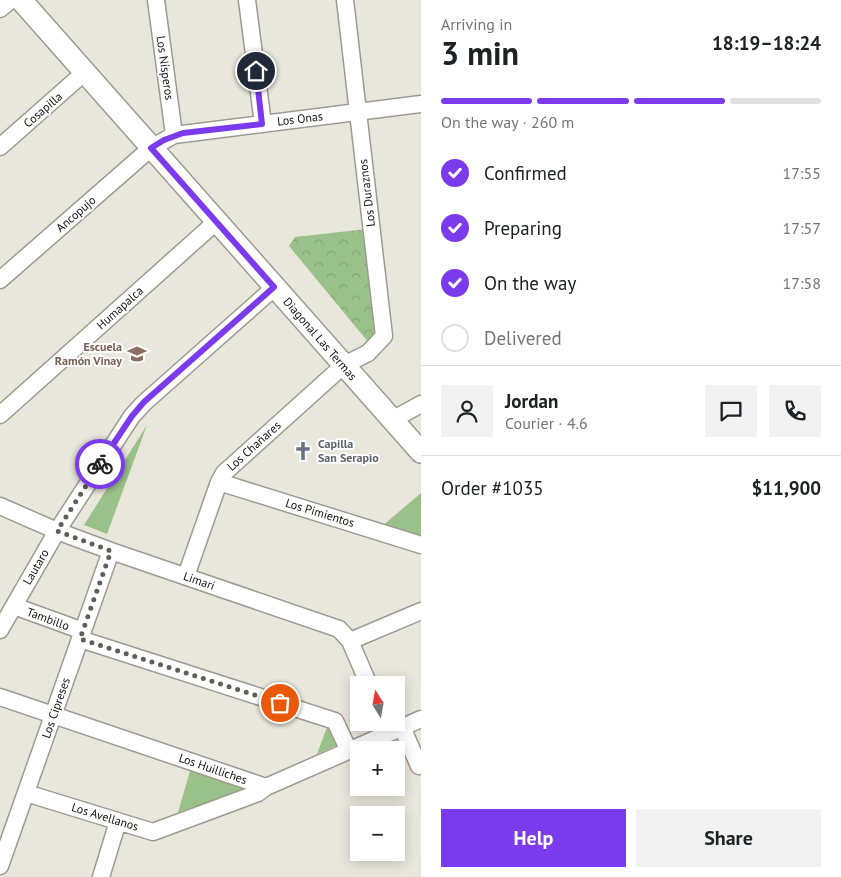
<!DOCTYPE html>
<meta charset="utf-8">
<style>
body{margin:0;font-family:"PT Sans",sans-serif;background:#f2f2f2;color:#202124;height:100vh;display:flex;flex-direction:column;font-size:19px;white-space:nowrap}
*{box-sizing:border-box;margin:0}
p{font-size:16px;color:#757577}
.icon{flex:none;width:28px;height:28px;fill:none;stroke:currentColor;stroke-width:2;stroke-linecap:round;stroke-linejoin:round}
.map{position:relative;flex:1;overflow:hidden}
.panel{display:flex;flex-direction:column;background:#fff;width:420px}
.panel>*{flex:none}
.needle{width:32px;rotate:349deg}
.controls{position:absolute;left:350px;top:676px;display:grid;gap:10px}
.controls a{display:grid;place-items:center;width:55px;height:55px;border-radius:0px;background:#fff;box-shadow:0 2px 12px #0003;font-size:25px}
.pin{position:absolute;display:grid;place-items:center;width:42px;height:42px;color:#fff;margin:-21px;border:2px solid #fff;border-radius:50%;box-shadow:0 1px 5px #0007}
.courier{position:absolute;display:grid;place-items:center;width:50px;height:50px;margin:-25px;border:4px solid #7c3aed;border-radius:50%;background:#fff;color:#222;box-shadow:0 1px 6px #0007}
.headline em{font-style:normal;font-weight:700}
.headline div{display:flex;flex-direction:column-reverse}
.headline{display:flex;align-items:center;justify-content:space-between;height:85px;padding:0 20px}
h1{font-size:32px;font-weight:700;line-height:38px}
.bar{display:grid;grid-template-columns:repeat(4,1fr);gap:8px 5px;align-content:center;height:60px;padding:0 20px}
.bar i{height:6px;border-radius:4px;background:#e0e0e0}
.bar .current{background:#7c3aed}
.bar p{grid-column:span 4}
.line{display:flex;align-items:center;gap:12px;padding:0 20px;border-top:1px solid #e0e0e0}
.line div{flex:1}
.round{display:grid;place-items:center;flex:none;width:52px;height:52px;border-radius:0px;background:#f2f2f2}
ol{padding:0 20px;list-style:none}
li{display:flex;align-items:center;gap:15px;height:55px}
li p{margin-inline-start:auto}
li .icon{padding:5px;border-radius:50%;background:#7c3aed;color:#fff;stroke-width:4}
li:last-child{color:#757577}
li i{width:28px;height:28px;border:2px solid #e0e0e0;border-radius:50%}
.primary-button{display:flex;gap:10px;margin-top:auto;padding:10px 20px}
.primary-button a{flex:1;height:58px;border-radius:0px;background:#7c3aed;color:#fff;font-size:20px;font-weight:700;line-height:58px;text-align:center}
.primary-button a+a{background:#f2f2f2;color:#202124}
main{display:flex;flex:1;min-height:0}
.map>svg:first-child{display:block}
.green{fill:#9ac189}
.park{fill:url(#park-crowns)}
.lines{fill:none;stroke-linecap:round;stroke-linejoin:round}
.minor-casing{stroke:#9d9b90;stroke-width:19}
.major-casing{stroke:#9d9b90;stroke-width:24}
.minor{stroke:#fff;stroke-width:16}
.major{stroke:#fff;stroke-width:21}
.done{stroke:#5f5e57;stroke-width:5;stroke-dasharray:0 9}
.route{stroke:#7c3aed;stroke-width:6}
.labels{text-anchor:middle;stroke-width:4;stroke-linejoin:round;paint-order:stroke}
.street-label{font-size:12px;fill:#141410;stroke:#fff}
.education-label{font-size:12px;font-weight:bold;fill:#785e54;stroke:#fff;text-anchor:end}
.worship-label{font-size:12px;font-weight:bold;fill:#5b616d;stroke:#fff;text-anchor:start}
</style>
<main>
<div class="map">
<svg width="421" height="877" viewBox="0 0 421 877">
<defs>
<pattern id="park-crowns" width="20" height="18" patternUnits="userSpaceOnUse" patternTransform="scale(1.25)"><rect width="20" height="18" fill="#9ac189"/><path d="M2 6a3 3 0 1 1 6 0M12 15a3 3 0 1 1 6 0" fill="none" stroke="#84a575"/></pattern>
</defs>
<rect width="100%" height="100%" fill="#e9e7db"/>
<path class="green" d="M147,425L107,534L84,525Z
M421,493V541L381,527Z
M327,727L334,729L340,744L317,754Z
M190,771L252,790L177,816Z"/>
<path class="park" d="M367,229L379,334L369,343L289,246L295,237Z"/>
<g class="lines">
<g class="minor-casing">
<path id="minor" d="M156,0L174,135
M247,0L263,124
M0,9L11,0
M0,147L85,72
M0,280L151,148L174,135L421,104
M0,415L217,221
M392,420L421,404
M219,482L421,545
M0,506L57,531L111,551L339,629L350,641L369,685
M186,576L219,482L224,473L344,365L368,353L384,336L345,0
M14,606L83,631
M0,630L57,531L132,416L144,403L275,287
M80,639L335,721L349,751
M350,641L421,611
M0,697L266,787L421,719
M402,727L419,766
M26,793L153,832L258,793L266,787
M0,866L111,551
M101,877L118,821"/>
</g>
<g class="major-casing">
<path id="major" d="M21,0L421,452"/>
</g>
<use href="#minor" class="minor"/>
<use href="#major" class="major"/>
</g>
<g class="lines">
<path class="done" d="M100,464L57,531L111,551L80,639L280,703"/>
<path class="route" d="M100,464L132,416L144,402L274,287L151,148L164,140L183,133L262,124L256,71"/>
</g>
<defs>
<g id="school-bare" transform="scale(1.5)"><path d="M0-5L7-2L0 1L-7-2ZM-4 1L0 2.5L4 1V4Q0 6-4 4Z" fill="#8d6e63" stroke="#fff" stroke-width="2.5" paint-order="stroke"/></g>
<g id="church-bare" transform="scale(1.5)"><path d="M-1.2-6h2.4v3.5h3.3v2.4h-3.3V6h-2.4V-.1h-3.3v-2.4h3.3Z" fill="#6b7280" stroke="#fff" stroke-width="2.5" paint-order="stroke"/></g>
</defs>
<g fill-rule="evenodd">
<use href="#school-bare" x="137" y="354"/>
<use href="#church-bare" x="303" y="451"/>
</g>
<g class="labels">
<g class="street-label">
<text transform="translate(165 68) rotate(82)" y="4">Los Nísperos</text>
<text transform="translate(43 110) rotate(-41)" y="4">Cosapilla</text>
<text transform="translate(300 119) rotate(-7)" y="4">Los Onas</text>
<text transform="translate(367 193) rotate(-97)" y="4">Los Duraznos</text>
<text transform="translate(76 214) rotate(-41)" y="4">Ancopujo</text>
<text transform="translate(120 308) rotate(-42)" y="4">Humapalca</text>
<text transform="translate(320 339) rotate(49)" y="4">Diagonal Las Termas</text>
<text transform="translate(254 446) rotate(-42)" y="4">Los Chañares</text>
<text transform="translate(320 513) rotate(17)" y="4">Los Pimientos</text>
<text transform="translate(36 567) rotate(-60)" y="4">Lautaro</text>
<text transform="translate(199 581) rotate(19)" y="4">Limarí</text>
<text transform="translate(48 619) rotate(20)" y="4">Tambillo</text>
<text transform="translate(56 708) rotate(-71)" y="4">Los Cipreses</text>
<text transform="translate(213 769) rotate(19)" y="4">Los Huilliches</text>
<text transform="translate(105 817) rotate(17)" y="4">Los Avellanos</text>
</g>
<g class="education-label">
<text x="122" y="351">Escuela<tspan x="122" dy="14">Ramón Vinay</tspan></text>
</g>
<g class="worship-label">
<text x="318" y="448">Capilla<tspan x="318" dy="14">San Serapio</tspan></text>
</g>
</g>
</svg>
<div class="controls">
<a><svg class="needle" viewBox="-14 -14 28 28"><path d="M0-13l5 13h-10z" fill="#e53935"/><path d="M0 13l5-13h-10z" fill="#757577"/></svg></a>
<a>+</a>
<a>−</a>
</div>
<div class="pin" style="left:280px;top:703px;background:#ea580c"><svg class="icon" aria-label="bag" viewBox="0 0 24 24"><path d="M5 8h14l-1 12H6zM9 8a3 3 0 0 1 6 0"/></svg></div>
<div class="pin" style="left:256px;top:71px;background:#1f2937"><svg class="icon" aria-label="home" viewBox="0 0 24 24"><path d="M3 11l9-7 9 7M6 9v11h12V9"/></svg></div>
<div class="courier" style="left:100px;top:464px"><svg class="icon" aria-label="bike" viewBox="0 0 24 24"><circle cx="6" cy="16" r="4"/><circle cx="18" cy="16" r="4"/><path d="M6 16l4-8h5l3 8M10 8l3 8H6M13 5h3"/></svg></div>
</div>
<section class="panel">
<div class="headline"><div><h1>3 min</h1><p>Arriving in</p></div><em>18:19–18:24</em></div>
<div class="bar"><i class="current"></i><i class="current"></i><i class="current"></i><i></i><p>On the way · 260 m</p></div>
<ol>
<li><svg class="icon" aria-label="check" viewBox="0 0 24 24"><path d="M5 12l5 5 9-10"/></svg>Confirmed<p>17:55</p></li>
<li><svg class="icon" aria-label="check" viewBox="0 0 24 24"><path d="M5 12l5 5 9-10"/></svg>Preparing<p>17:57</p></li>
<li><svg class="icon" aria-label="check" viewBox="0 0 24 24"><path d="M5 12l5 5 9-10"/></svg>On the way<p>17:58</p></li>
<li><i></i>Delivered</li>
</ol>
<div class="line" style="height:90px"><a class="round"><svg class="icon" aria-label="person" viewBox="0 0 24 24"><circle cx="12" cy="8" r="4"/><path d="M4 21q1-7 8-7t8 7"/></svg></a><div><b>Jordan</b><p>Courier · 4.6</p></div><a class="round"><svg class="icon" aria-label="chat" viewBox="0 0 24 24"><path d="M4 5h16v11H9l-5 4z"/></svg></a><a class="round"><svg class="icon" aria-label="phone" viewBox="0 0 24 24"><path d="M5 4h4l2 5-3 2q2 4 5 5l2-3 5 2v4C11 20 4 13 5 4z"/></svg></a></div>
<div class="line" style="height:65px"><div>Order #1035</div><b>$11,900</b></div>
<div class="primary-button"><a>Help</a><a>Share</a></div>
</section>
</main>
